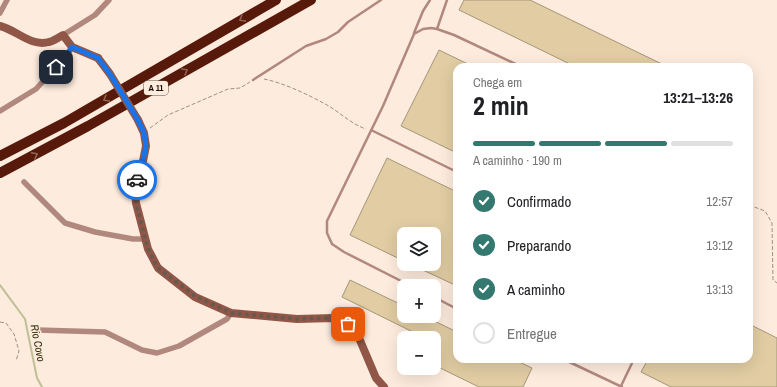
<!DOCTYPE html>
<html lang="pt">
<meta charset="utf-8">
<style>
body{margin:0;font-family:"Archivo Narrow",sans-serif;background:#f6f6f6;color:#202124;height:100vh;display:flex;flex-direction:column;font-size:15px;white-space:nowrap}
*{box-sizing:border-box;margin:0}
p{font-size:13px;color:#757577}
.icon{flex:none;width:22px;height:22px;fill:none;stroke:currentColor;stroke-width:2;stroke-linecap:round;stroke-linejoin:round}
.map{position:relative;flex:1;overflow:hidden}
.sheet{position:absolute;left:453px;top:63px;width:300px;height:300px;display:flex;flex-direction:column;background:#fff;border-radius:12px;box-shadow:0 4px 16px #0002}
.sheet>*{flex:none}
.fabs{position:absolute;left:397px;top:227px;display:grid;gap:8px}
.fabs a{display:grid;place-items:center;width:44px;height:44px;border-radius:8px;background:#fff;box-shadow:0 4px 16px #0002;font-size:20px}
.pin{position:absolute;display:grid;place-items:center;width:34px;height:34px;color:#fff;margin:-17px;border-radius:8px;box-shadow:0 2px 6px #0006}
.courier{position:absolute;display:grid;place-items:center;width:40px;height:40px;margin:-20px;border:3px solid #1a73e8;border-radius:50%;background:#fff;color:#222;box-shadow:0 1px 5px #0007}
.headline em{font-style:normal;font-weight:800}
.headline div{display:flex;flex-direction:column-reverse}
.headline{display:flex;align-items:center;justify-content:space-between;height:68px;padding:0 20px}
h1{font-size:26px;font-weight:800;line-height:30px}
.bar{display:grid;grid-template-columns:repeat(4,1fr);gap:6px 4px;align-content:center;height:48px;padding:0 20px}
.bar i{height:5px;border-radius:3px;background:#e0e0e0}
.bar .on{background:#33796f}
.bar p{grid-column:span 4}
ol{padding:0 20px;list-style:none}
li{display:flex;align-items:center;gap:12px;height:44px}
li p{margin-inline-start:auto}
li .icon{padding:4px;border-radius:50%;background:#33796f;color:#fff;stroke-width:4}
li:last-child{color:#757577}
li i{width:22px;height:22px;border:2px solid #e0e0e0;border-radius:50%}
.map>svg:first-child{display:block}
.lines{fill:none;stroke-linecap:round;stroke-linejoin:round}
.stream{stroke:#bebf94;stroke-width:2}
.building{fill:#e1cca3;stroke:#a59679}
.path{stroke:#9f9085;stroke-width:1;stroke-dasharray:4 2;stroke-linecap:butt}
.lane{stroke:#b1887d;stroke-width:2.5}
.street{stroke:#b1887d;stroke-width:5.5}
.secondary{stroke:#905647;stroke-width:8}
.highway{stroke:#571909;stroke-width:10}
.secondary-bridge{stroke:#905647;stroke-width:8}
.oneway{stroke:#916253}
.done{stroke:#665950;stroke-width:4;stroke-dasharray:0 7.2}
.route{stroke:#1a73e8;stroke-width:5}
.labels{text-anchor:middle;stroke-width:3;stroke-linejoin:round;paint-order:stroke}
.shield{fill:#fdebdd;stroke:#5a4e45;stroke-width:1}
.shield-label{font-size:9px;font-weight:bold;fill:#140a04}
.water-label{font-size:11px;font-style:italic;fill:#2d2c08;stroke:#fdebdd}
</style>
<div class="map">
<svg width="777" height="387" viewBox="0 0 777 387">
<rect width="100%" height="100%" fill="#fdebdd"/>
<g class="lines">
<path class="stream" d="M0,285L25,319L37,378L42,387"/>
</g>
<path class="building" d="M464,0H530L668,67H576L459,10Z
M439,50L474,67H457V153L401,126Z
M387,158L457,192V286L410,264H434V234H404V261L350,235Z
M350,280L404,306V316H424L457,332V359H513L532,368L523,387H479L434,365V338H412L415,333L342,297Z
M749,324L777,338V387H671L641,372L648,359H749Z"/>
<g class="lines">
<path class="path" d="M264,79C284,83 309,95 327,105C341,113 351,124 366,129
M150,128L168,115L228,89L240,88L250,82
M749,205L765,211L772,223L773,280L777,283
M0,322L6,323L14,334L19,351L16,361"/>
<path class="lane" d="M437,29L447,0
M414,33L423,11L430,0
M253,80L306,46L326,39L338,32L348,22L381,0
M371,130L457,172
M411,286L344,252L332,244L327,233V221L383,106L414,34L423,29L431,28L437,29L454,35L522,67
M434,297L457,309
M563,359L622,387
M621,386L634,359"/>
<path class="street" d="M0,13L7,0
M63,35L95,15L109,0
M0,111L36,89L66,56L72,47
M24,182L65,223L95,232L133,239H145
M37,330L105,332L142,350L157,353L179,346L227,319L231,313"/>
<path class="secondary" d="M0,26C17,30 30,47 49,42C54,41 59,37 63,35L72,47L98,58
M138,120L144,133L146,146L143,161L137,177L135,190L136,203L148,249L158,268L195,297L231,313L297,319L334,318L348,324L359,338L376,378L384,387"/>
<path class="highway" d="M0,156L64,123L276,0
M0,173L88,126L311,0"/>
<path class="secondary-bridge" d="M98,58L110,74L138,120"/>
</g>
<defs><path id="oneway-chevron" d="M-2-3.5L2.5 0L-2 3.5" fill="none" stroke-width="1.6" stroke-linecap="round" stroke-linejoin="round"/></defs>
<g class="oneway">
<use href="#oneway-chevron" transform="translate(242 19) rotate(150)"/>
<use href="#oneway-chevron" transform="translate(185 71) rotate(-30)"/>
<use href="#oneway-chevron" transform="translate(106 99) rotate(150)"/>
<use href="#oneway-chevron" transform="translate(35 155) rotate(-28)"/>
</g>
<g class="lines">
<path class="done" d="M137,180L135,190L136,203L148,249L158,268L195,296L231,313L297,319L334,318L348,324"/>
<path class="route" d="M56,67L66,56L72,47L98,58L110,74L138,120L144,133L146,146L143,160L137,180"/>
</g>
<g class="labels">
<rect class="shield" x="144" y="81" width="24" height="14" rx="3"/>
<g class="shield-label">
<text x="156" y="91">A 11</text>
</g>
<g class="water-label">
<text transform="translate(38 343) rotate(79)" y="4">Rio Covo</text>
</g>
</g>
</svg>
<div class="fabs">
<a><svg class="icon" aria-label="layers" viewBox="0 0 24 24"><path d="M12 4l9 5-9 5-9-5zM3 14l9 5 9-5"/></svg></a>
<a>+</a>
<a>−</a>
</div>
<div class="pin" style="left:348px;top:324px;background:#ea580c"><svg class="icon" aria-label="bag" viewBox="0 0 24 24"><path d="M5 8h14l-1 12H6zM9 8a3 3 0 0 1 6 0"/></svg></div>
<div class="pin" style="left:56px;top:67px;background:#1f2937"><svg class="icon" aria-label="home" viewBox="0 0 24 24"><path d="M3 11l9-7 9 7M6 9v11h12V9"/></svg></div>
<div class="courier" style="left:137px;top:180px"><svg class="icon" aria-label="car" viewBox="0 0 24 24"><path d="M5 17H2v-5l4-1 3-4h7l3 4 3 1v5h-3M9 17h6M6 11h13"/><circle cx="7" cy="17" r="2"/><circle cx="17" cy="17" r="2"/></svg></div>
<section class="sheet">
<div class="headline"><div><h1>2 min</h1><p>Chega em</p></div><em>13:21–13:26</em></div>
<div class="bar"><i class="on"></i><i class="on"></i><i class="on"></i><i></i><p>A caminho · 190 m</p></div>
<ol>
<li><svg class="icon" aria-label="check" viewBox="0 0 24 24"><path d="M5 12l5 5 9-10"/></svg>Confirmado<p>12:57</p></li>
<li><svg class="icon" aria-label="check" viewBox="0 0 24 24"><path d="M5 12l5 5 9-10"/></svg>Preparando<p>13:12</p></li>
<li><svg class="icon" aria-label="check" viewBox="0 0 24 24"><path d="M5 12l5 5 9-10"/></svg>A caminho<p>13:13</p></li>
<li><i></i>Entregue</li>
</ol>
</section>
</div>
